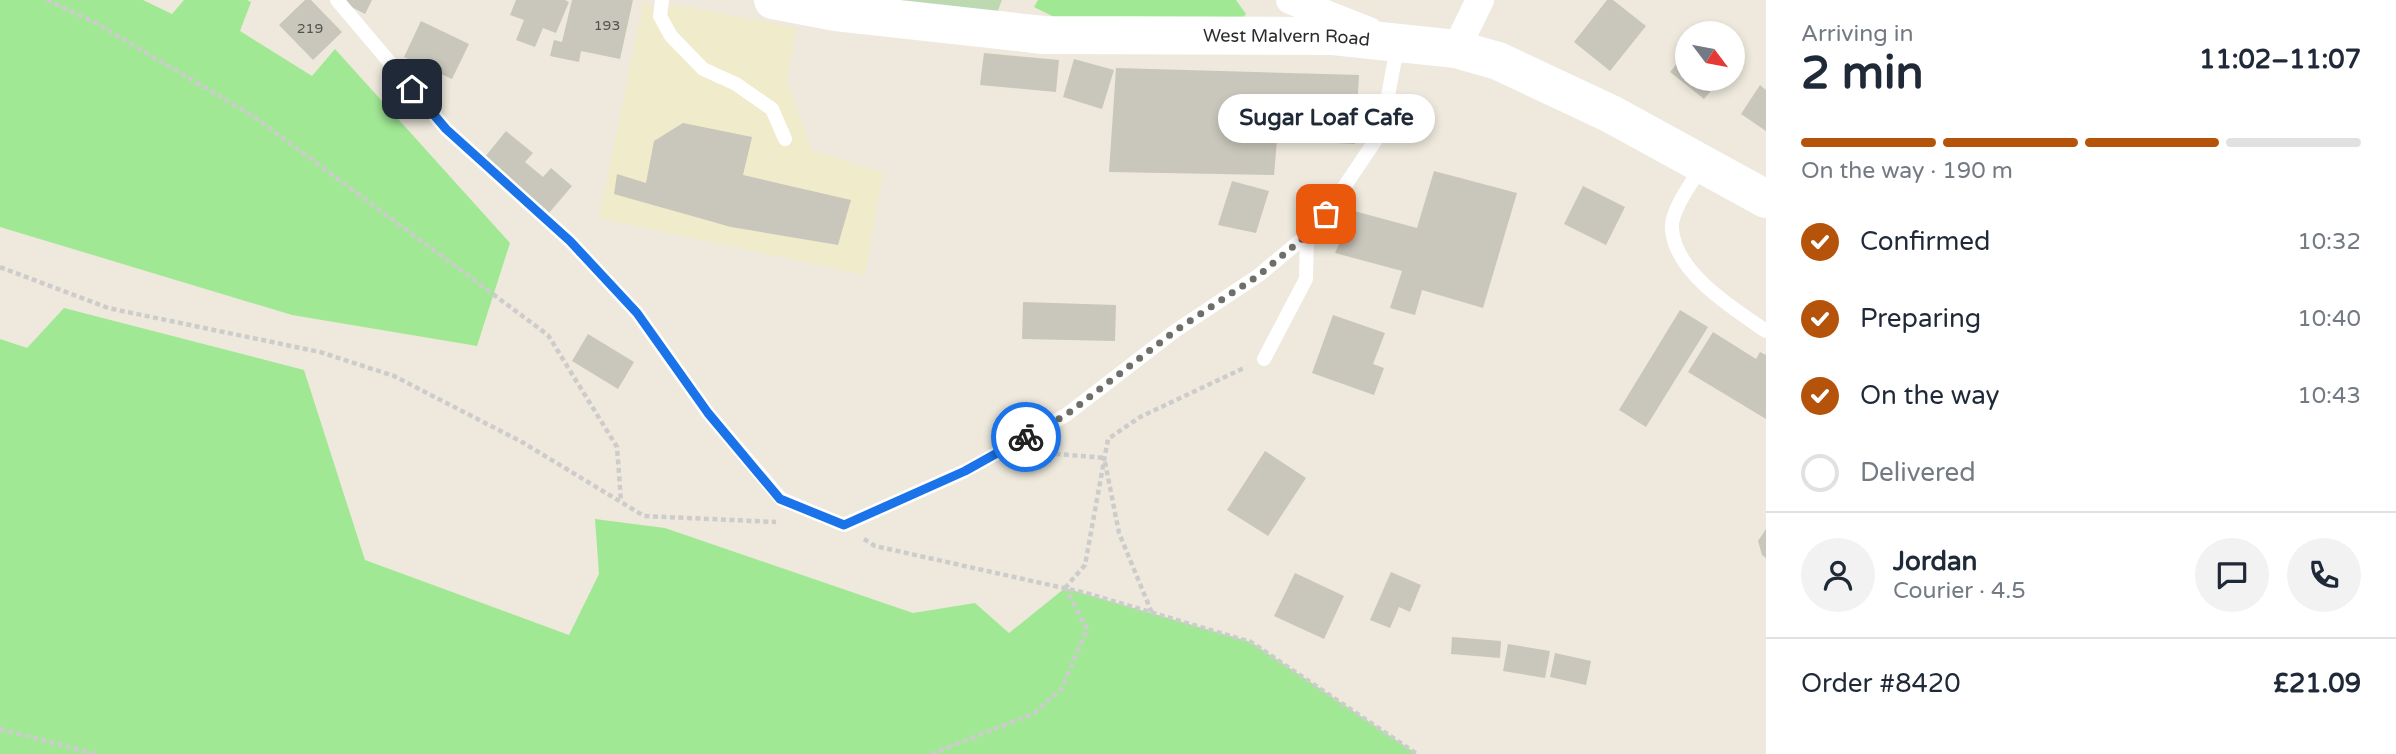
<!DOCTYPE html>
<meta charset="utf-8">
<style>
body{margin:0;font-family:"Varela Round",sans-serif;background:#f2f2f3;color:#1f2937;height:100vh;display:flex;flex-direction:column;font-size:26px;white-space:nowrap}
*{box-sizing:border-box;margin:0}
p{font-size:23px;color:#747a83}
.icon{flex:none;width:38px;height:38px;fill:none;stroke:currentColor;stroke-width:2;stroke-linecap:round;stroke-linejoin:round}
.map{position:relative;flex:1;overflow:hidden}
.panel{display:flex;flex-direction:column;background:#fff;width:630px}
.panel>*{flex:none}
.needle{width:46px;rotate:122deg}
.buttons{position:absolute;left:1675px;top:21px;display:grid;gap:14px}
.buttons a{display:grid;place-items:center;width:70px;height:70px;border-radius:50%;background:#fff;box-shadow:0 4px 10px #0003;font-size:35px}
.pin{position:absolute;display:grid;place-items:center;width:60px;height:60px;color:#fff;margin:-30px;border-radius:14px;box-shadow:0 4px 10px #0006}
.courier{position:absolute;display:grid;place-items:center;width:70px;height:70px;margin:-35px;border:5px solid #1a73e8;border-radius:50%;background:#fff;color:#222;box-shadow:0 2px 9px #0007}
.bubble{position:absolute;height:49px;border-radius:24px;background:#fff;box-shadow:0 4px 10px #0003;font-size:23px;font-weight:800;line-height:49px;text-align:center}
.headline em{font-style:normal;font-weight:800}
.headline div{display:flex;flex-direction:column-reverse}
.headline{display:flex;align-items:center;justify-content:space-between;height:119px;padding:0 35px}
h1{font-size:46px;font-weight:800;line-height:52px}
.bar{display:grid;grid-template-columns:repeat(4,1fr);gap:10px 7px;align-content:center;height:84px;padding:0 35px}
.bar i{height:9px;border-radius:5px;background:#e0e1e3}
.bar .selected{background:#b45309}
.bar p{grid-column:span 4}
.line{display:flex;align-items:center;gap:18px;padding:0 35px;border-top:2px solid #e0e1e3}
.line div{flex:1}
.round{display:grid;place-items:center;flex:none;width:74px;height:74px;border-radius:37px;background:#f2f2f3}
ol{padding:0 35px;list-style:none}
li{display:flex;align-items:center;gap:21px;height:77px}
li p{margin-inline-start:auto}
li .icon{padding:7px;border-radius:50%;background:#b45309;color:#fff;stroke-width:4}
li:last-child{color:#747a83}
li i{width:38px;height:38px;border:4px solid #e0e1e3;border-radius:50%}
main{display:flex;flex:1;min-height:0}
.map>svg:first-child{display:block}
.education{fill:#f0ebca}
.green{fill:#a1e895}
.cemetery{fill:#bdd9b2}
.building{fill:#c9c6bb}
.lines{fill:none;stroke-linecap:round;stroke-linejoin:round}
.path{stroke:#ccc;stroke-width:4.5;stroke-dasharray:5 3.5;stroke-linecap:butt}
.lane{stroke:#fff;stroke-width:14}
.street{stroke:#fff;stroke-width:28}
.secondary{stroke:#fff;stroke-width:38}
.done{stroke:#6f6e69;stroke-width:7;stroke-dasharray:0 12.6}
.route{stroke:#1a73e8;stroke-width:9}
.labels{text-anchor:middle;stroke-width:6;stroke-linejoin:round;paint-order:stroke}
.number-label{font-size:14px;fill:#52524f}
.street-label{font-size:18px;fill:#2b2b2b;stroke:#fff}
</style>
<main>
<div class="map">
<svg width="1766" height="754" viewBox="0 0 1766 754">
<rect width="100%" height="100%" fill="#eee9dc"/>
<path class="education" d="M644,0L660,16L671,4L796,28L787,81L812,150L883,173L865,275L599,218Z"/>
<path class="green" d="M0,0H143L172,14L184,0H247L251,2L240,31L312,76L335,49L510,243L477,346L292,315L0,227Z
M1038,0H1236L1246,14L1240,20L1064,22L1034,7Z
M64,308L304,370L365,560L569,635L599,574L595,519L665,528L913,613L975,603L1009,633L1065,588L1251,642L1417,754H0V339L27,348Z"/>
<path class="cemetery" d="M855,0H1002L995,18Z"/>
<path class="building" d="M305,0H311L342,32L313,60L279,25Z
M338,0H372L365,14Z
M516,0H565L569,2L556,33L543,28L535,47L516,40L524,20L510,15Z
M572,0H633L620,59L581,51L579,62L550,56L554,40L562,42Z
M1607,0H1613L1646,26L1610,71L1574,42Z
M421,21L469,44L452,79L404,57Z
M1687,51V79H1721L1704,99L1670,72Z
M984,53L1059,60L1056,92L980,85Z
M1074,59L1114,70L1102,109L1063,97Z
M1116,68L1359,75L1355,144L1277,140L1274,175L1109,172Z
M1760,85L1766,90V131L1741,114Z
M683,123L752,137L743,175L851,200L838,245L731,227L614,194L617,174L646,183L654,141Z
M506,131L533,153L525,162L543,177L551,168L572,186L549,213L484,158Z
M1434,171L1517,193L1483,308L1422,290L1415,315L1390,308L1402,271L1335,253L1354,211L1417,228Z
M1232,181L1269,191L1256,233L1218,225Z
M1583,186L1625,207L1606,245L1564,224Z
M1023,302L1116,305L1115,341L1022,339Z
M1680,310L1708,327L1646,427L1619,410Z
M1333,315L1385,333L1373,364L1384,368L1374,395L1312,373Z
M1713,332L1756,359L1760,352L1766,355V419L1688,372Z
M588,334L634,362L618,389L572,361Z
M1265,451L1306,478L1268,536L1227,510Z
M1766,529V558L1762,555L1758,541Z
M1391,572L1421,585L1410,612L1399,607L1390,628L1370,620Z
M1295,573L1344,596L1324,639L1274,616Z
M1452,637L1501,641L1500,658L1451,654Z
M1508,644L1550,651L1545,678L1503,671Z
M1555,653L1591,661L1586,685L1550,677Z"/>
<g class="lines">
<path class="path" d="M47,0L96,23L253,116L548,335L617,447L621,501
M0,267L108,308L320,352L394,376L522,442L644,516L776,522
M1047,453L1105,458
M1105,462L1119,533L1152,613
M864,539L875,546L1086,593L1251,642L1417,754
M1065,588L1085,565L1108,439L1140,417L1246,367
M0,729L96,754
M931,754L1033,714L1062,688L1087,629L1066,589"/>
<path class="lane" d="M337,0L446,129L570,241L637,313L708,413L781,499L844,525L965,471L1066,415L1175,331L1259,275L1307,235L1326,214L1381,132L1398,43
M662,0L660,16L671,36L703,69L736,84L772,109L785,139
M1703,165C1693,181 1670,211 1672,229C1675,273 1734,309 1766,331
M1264,359L1306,279L1307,235"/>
<path class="street" d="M1290,0L1369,31
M1456,49L1480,0"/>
<path class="secondary" id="s1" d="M773,0L836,12L1043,35L1333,36L1456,49L1498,61L1611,114L1766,199"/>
</g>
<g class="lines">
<path class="done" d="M1026,437L1066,415L1175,331L1259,275L1307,235L1326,214"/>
<path class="route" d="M412,89L446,129L570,241L637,313L708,413L780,499L844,525L965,471L1026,437"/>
</g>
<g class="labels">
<g class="number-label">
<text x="607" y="30">193</text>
<text x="310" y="33">219</text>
</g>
<g class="street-label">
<text dy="6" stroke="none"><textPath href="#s1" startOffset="516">West Malvern Road</textPath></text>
</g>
</g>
</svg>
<div class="buttons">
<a><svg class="needle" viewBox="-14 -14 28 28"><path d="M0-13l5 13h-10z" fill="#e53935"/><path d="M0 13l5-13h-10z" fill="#747a83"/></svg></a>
</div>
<div class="pin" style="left:1326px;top:214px;background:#ea580c"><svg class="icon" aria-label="bag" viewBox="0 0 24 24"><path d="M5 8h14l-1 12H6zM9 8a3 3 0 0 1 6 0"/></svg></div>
<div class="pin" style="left:412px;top:89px;background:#1f2937"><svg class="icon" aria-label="home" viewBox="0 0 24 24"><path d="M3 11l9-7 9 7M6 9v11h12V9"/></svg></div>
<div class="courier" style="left:1026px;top:437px"><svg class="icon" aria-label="bike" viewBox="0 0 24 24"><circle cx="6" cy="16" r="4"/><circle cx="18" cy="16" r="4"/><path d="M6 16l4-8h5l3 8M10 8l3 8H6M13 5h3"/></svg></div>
<div class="bubble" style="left:1218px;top:94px;width:217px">Sugar Loaf Cafe</div>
</div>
<section class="panel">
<div class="headline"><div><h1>2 min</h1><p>Arriving in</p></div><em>11:02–11:07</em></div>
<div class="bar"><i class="selected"></i><i class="selected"></i><i class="selected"></i><i></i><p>On the way · 190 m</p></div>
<ol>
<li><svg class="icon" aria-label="check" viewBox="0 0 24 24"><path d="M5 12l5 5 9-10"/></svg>Confirmed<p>10:32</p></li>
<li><svg class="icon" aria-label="check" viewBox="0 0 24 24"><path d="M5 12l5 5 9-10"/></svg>Preparing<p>10:40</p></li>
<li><svg class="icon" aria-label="check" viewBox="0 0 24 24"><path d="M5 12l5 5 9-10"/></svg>On the way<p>10:43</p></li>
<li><i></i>Delivered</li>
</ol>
<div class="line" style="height:126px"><a class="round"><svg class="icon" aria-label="person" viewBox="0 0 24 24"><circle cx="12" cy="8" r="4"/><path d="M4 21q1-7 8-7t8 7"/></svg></a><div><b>Jordan</b><p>Courier · 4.5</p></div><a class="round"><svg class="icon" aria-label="chat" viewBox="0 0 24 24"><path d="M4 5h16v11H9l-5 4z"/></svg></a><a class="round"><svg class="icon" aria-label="phone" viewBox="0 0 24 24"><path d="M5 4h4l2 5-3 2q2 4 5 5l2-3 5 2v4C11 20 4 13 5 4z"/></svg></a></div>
<div class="line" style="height:91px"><div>Order #8420</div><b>£21.09</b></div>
</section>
</main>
